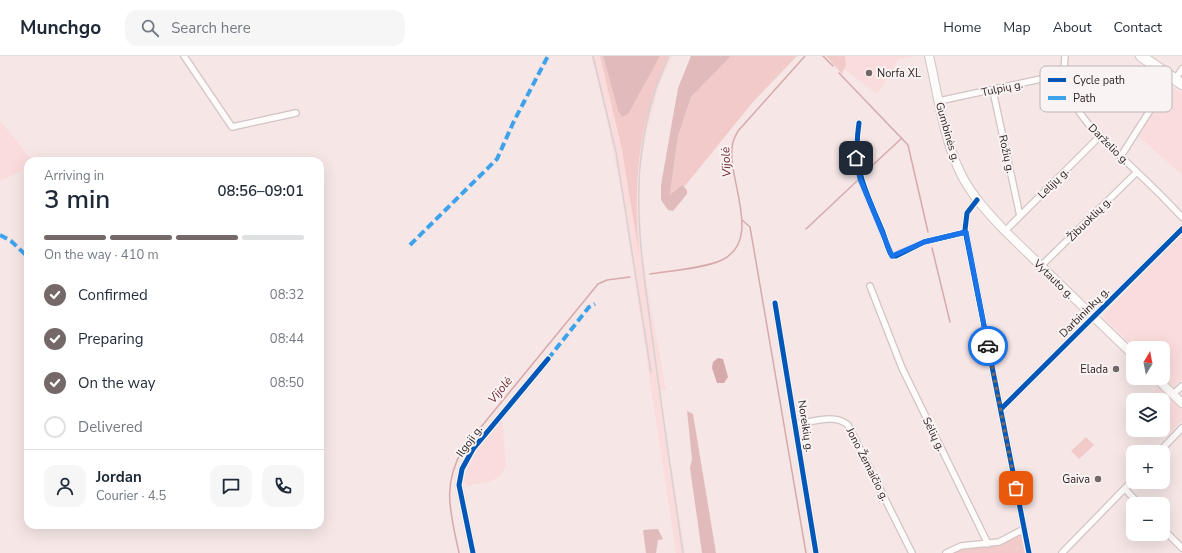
<!DOCTYPE html>
<meta charset="utf-8">
<style>
body{margin:0;font-family:"Nunito Sans",sans-serif;background:#f6f6f7;color:#1f2937;height:100vh;display:flex;flex-direction:column;font-size:15px;white-space:nowrap}
*{box-sizing:border-box;margin:0}
p{font-size:13px;color:#747a83}
.icon{flex:none;width:22px;height:22px;fill:none;stroke:currentColor;stroke-width:2;stroke-linecap:round;stroke-linejoin:round}
.map{position:relative;flex:1;overflow:hidden}
.side{position:absolute;left:24px;top:101px;width:300px;height:372px;display:flex;flex-direction:column;background:#fff;border-radius:12px;box-shadow:0 4px 16px #0002}
.side>*{flex:none}
.needle{width:26px;rotate:10deg}
.controls{position:absolute;left:1126px;top:285px;display:grid;gap:8px}
.controls a{display:grid;place-items:center;width:44px;height:44px;border-radius:8px;background:#fff;box-shadow:0 4px 16px #0002;font-size:20px}
.pin{position:absolute;display:grid;place-items:center;width:34px;height:34px;color:#fff;margin:-17px;border-radius:8px;box-shadow:0 2px 6px #0006}
.courier{position:absolute;display:grid;place-items:center;width:40px;height:40px;margin:-20px;border:3px solid #1a73e8;border-radius:50%;background:#fff;color:#222;box-shadow:0 1px 5px #0007}
.headline em{font-style:normal;font-weight:600}
.headline div{display:flex;flex-direction:column-reverse}
.headline{display:flex;align-items:center;justify-content:space-between;height:68px;padding:0 20px}
h1{font-size:26px;font-weight:600;line-height:30px}
.bar{display:grid;grid-template-columns:repeat(4,1fr);gap:6px 4px;align-content:center;height:48px;padding:0 20px}
.bar i{height:5px;border-radius:3px;background:#e0e1e3}
.bar .selected{background:#756868}
.bar p{grid-column:span 4}
.line{display:flex;align-items:center;gap:10px;padding:0 20px;border-top:1px solid #e0e1e3}
.line div{flex:1}
.round{display:grid;place-items:center;flex:none;width:42px;height:42px;border-radius:12px;background:#f6f6f7}
ol{padding:0 20px;list-style:none}
li{display:flex;align-items:center;gap:12px;height:44px}
li p{margin-inline-start:auto}
li .icon{padding:4px;border-radius:50%;background:#756868;color:#fff;stroke-width:4}
li:last-child{color:#747a83}
li i{width:22px;height:22px;border:2px solid #e0e1e3;border-radius:50%}
header{display:flex;align-items:center;gap:24px;box-sizing:border-box;height:56px;padding:0 20px;background:#fff;border-bottom:1px solid #e0e1e3}
header strong{font-size:19px}
nav{display:flex;gap:22px;margin-inline-start:auto;font-size:14px}
.search{width:280px;height:36px;background:#f6f6f7;display:flex;align-items:center;gap:10px;box-sizing:border-box;padding:0 14px;border-radius:12px;color:#747a83;font-size:15px}
.map>svg:first-child{display:block}
.built{fill:#fbdcdc}
.green{fill:#f2caca}
.forest{fill:#e1bbbb}
.water{fill:#d6aaaa}
.lines{fill:none;stroke-linecap:round;stroke-linejoin:round}
.stream{stroke:#d6aaaa;stroke-width:1.5}
.street-casing{stroke:#d1c4c4;stroke-width:8}
.secondary-casing{stroke:#d1c4c4;stroke-width:10}
.highway-casing{stroke:#d1c4c4;stroke-width:12}
.street{stroke:#fefbfb;stroke-width:5.5}
.secondary{stroke:#fefbfb;stroke-width:8}
.highway{stroke:#fefbfb;stroke-width:10}
.rail{stroke:#d5d1d1;stroke-width:1.5}
.quiet{stroke:#3ea2eb;stroke-width:4;stroke-dasharray:8 4;stroke-linecap:butt}
.cycleway-casing{stroke:#faf3f3;stroke-width:8}
.cycleway{stroke:#0057b8;stroke-width:5}
.done{stroke:#756868;stroke-width:4;stroke-dasharray:0 7.2}
.route{stroke:#1a73e8;stroke-width:5}
.poi-dot{fill:#756868;stroke:#faf3f3;stroke-width:1.5}
.labels{text-anchor:middle;stroke-width:4;stroke-linejoin:round;paint-order:stroke}
.poi-label{font-size:11px;fill:#302424;stroke:#faf3f3;text-anchor:end}
.street-label{font-size:11px;fill:#302424;stroke:#faf3f3}
.water-label{font-size:12px;font-style:italic;fill:#6f2a2f;stroke:#faf3f3}
.key{fill:#faf3f3;stroke:#bdb5b5;stroke-width:1}
.key-label{font-size:11px;fill:#302424}
</style>
<header>
<strong>Munchgo</strong>
<div class="search"><svg class="icon" aria-label="search" viewBox="0 0 24 24"><circle cx="10" cy="10" r="6"/><path d="M15 15l6 6"/></svg>Search here</div>
<nav><a>Home</a><a>Map</a><a>About</a><a>Contact</a></nav>
</header>
<div class="map">
<svg width="1182" height="497" viewBox="0 0 1182 497">
<rect width="100%" height="100%" fill="#f6e6e6"/>
<path class="built" d="M591,0H600L613,52L622,94L638,191L636,133L639,95L649,51L656,29L668,0H672L659,29L647,74L640,115V149L641,186L647,229L666,334L661,335L662,351L685,497H676L622,139L605,55Z
M845,0H916L899,3L877,38L844,13L846,9Z
M1168,29L1182,37V119L1137,79Z
M0,65L33,105H28V112L0,125Z
M1182,177V323L1173,331L1163,321V292H1134L1104,262V258Z
M1160,330L1182,352V364L1169,378L1163,373V344H1146Z
M502,361L506,408L504,414L499,421L488,426L466,430L465,426L461,427L462,417L476,393Z"/>
<path class="green" d="M600,0H603L618,55L622,61L660,0H668C638,71 633,121 639,198L622,94Z
M731,0H797L753,46L684,131L682,129L670,140L678,80L691,41Z
M826,0H845L846,9L842,18Z
M1086,381L1094,389L1079,403L1071,395Z
M1024,473L1029,497H947L961,490L988,488Z"/>
<path class="forest" d="M603,0H660L628,58L622,61L618,55Z
M691,0H731L691,41L678,80L670,139L682,129L687,134V138L673,155L668,154L661,144V129L678,32Z
M687,355L693,358L716,497H702L690,412L692,403Z
M658,473L663,483L658,484L656,497H646L643,474Z"/>
<path class="water" d="M718,302L723,303L728,321L724,327H717L712,312L713,306Z"/>
<g class="lines">
<path class="stream" d="M823,0L833,10
M839,17L908,89L928,176
M862,119L902,82
M742,164L750,171L806,497
M806,173L857,125
M932,192L950,266
M650,218C670,215 706,212 722,204C765,183 724,119 733,86C734,82 736,79 738,75L805,0
M459,497C451,458 441,430 463,393L598,228L607,224L630,221"/>
<g class="street-casing">
<path id="street" d="M184,0L232,71L296,57
M1065,0C1059,52 1103,83 1136,115C1152,130 1167,145 1182,161
M993,35L1020,160
M939,45L1064,18
M859,67C852,113 865,133 882,174C885,181 888,195 892,200H896L924,186L966,176
M1121,100L1168,26L1178,19L1182,13
M977,144L967,157L965,174L1029,497
M1005,175L1100,80
M1041,210L1137,116
M870,230L902,312L988,488
M775,247L816,497
M1173,338L1182,330
M1001,353L1182,173
M796,368C812,366 835,357 848,369L912,497
M1159,396L1182,372
M1125,433L1139,448
M1163,473L1182,492
M473,497L459,429L462,413L473,393L548,303
M946,497L961,490L999,486L1024,473
M1062,497L1133,424"/>
</g>
<g class="secondary-casing">
<path id="secondary" d="M929,0C938,38 943,81 960,116C971,139 988,157 1005,175L1133,299
M1156,322L1182,347"/>
</g>
<g class="highway-casing">
<path id="highway" d="M1141,0L1182,28"/>
</g>
<use href="#street" class="street"/>
<use href="#secondary" class="secondary"/>
<use href="#highway" class="highway"/>
<path class="rail" d="M593,0L616,96L651,316
M669,0C621,103 641,195 655,302C664,367 673,432 683,497"/>
<path class="quiet" d="M0,179L11,185L28,201
M410,189L497,103L514,65L548,0
M548,303L589,251L595,248"/>
<g class="cycleway-casing">
<path id="cycleway" d="M859,67C852,113 865,133 882,174C885,181 888,195 892,200H896L924,186L966,176
M977,144L967,157L965,174L1029,497
M775,247L816,497
M1001,353L1182,173
M473,497L459,429L462,413L473,393L548,303"/>
</g>
<use href="#cycleway" class="cycleway"/>
</g>
<g class="lines">
<path class="done" d="M988,290L1016,432"/>
<path class="route" d="M856,102L860,123L892,200L924,186L966,176L988,290"/>
</g>
<g class="poi-dot">
<circle cx="869" cy="17" r="4"/>
<circle cx="1116" cy="313" r="4"/>
<circle cx="1098" cy="423" r="4"/>
</g>
<g class="labels">
<g class="poi-label">
<text x="877" y="21" text-anchor="start">Norfa XL</text>
<text x="1108" y="317">Elada</text>
<text x="1090" y="427">Gaiva</text>
</g>
<g class="street-label">
<text transform="translate(1002 32) rotate(-12)" y="4">Tulpių g.</text>
<text transform="translate(948 76) rotate(74)" y="4">Gumbinės g.</text>
<text transform="translate(1109 88) rotate(45)" y="4">Darželio g.</text>
<text transform="translate(1007 98) rotate(78)" y="4">Rožių g.</text>
<text transform="translate(1053 127) rotate(-45)" y="4">Lelijų g.</text>
<text transform="translate(1089 163) rotate(-45)" y="4">Žibuoklių g.</text>
<text transform="translate(1054 223) rotate(44)" y="4">Vytauto g.</text>
<text transform="translate(1084 256) rotate(-45)" y="4">Darbininkų g.</text>
<text transform="translate(806 370) rotate(81)" y="4">Noreikių g.</text>
<text transform="translate(934 378) rotate(64)" y="4">Sėlių g.</text>
<text transform="translate(469 385) rotate(-54)" y="4">Ilgoji g.</text>
<text transform="translate(868 408) rotate(63)" y="4">Jono Žemaičio g.</text>
</g>
<g class="water-label">
<text transform="translate(726 106) rotate(-93)" y="4">Vijolė</text>
<text transform="translate(500 334) rotate(-51)" y="4">Vijolė</text>
</g>
</g>
<rect x="1040" y="10" width="132" height="46" rx="6" class="key"/>
<rect x="1048" y="22" width="18" height="4" fill="#0057b8"/>
<rect x="1048" y="40" width="18" height="4" fill="#3ea2eb"/>
<g class="key-label">
<text x="1073" y="28">Cycle path</text>
<text x="1073" y="46">Path</text>
</g>
</svg>
<div class="controls">
<a><svg class="needle" viewBox="-14 -14 28 28"><path d="M0-13l5 13h-10z" fill="#e53935"/><path d="M0 13l5-13h-10z" fill="#747a83"/></svg></a>
<a><svg class="icon" aria-label="layers" viewBox="0 0 24 24"><path d="M12 4l9 5-9 5-9-5zM3 14l9 5 9-5"/></svg></a>
<a>+</a>
<a>−</a>
</div>
<div class="pin" style="left:1016px;top:432px;background:#ea580c"><svg class="icon" aria-label="bag" viewBox="0 0 24 24"><path d="M5 8h14l-1 12H6zM9 8a3 3 0 0 1 6 0"/></svg></div>
<div class="pin" style="left:856px;top:102px;background:#1f2937"><svg class="icon" aria-label="home" viewBox="0 0 24 24"><path d="M3 11l9-7 9 7M6 9v11h12V9"/></svg></div>
<div class="courier" style="left:988px;top:290px"><svg class="icon" aria-label="car" viewBox="0 0 24 24"><path d="M5 17H2v-5l4-1 3-4h7l3 4 3 1v5h-3M9 17h6M6 11h13"/><circle cx="7" cy="17" r="2"/><circle cx="17" cy="17" r="2"/></svg></div>
<section class="side">
<div class="headline"><div><h1>3 min</h1><p>Arriving in</p></div><em>08:56–09:01</em></div>
<div class="bar"><i class="selected"></i><i class="selected"></i><i class="selected"></i><i></i><p>On the way · 410 m</p></div>
<ol>
<li><svg class="icon" aria-label="check" viewBox="0 0 24 24"><path d="M5 12l5 5 9-10"/></svg>Confirmed<p>08:32</p></li>
<li><svg class="icon" aria-label="check" viewBox="0 0 24 24"><path d="M5 12l5 5 9-10"/></svg>Preparing<p>08:44</p></li>
<li><svg class="icon" aria-label="check" viewBox="0 0 24 24"><path d="M5 12l5 5 9-10"/></svg>On the way<p>08:50</p></li>
<li><i></i>Delivered</li>
</ol>
<div class="line" style="height:72px"><a class="round"><svg class="icon" aria-label="person" viewBox="0 0 24 24"><circle cx="12" cy="8" r="4"/><path d="M4 21q1-7 8-7t8 7"/></svg></a><div><b>Jordan</b><p>Courier · 4.5</p></div><a class="round"><svg class="icon" aria-label="chat" viewBox="0 0 24 24"><path d="M4 5h16v11H9l-5 4z"/></svg></a><a class="round"><svg class="icon" aria-label="phone" viewBox="0 0 24 24"><path d="M5 4h4l2 5-3 2q2 4 5 5l2-3 5 2v4C11 20 4 13 5 4z"/></svg></a></div>
</section>
</div>
